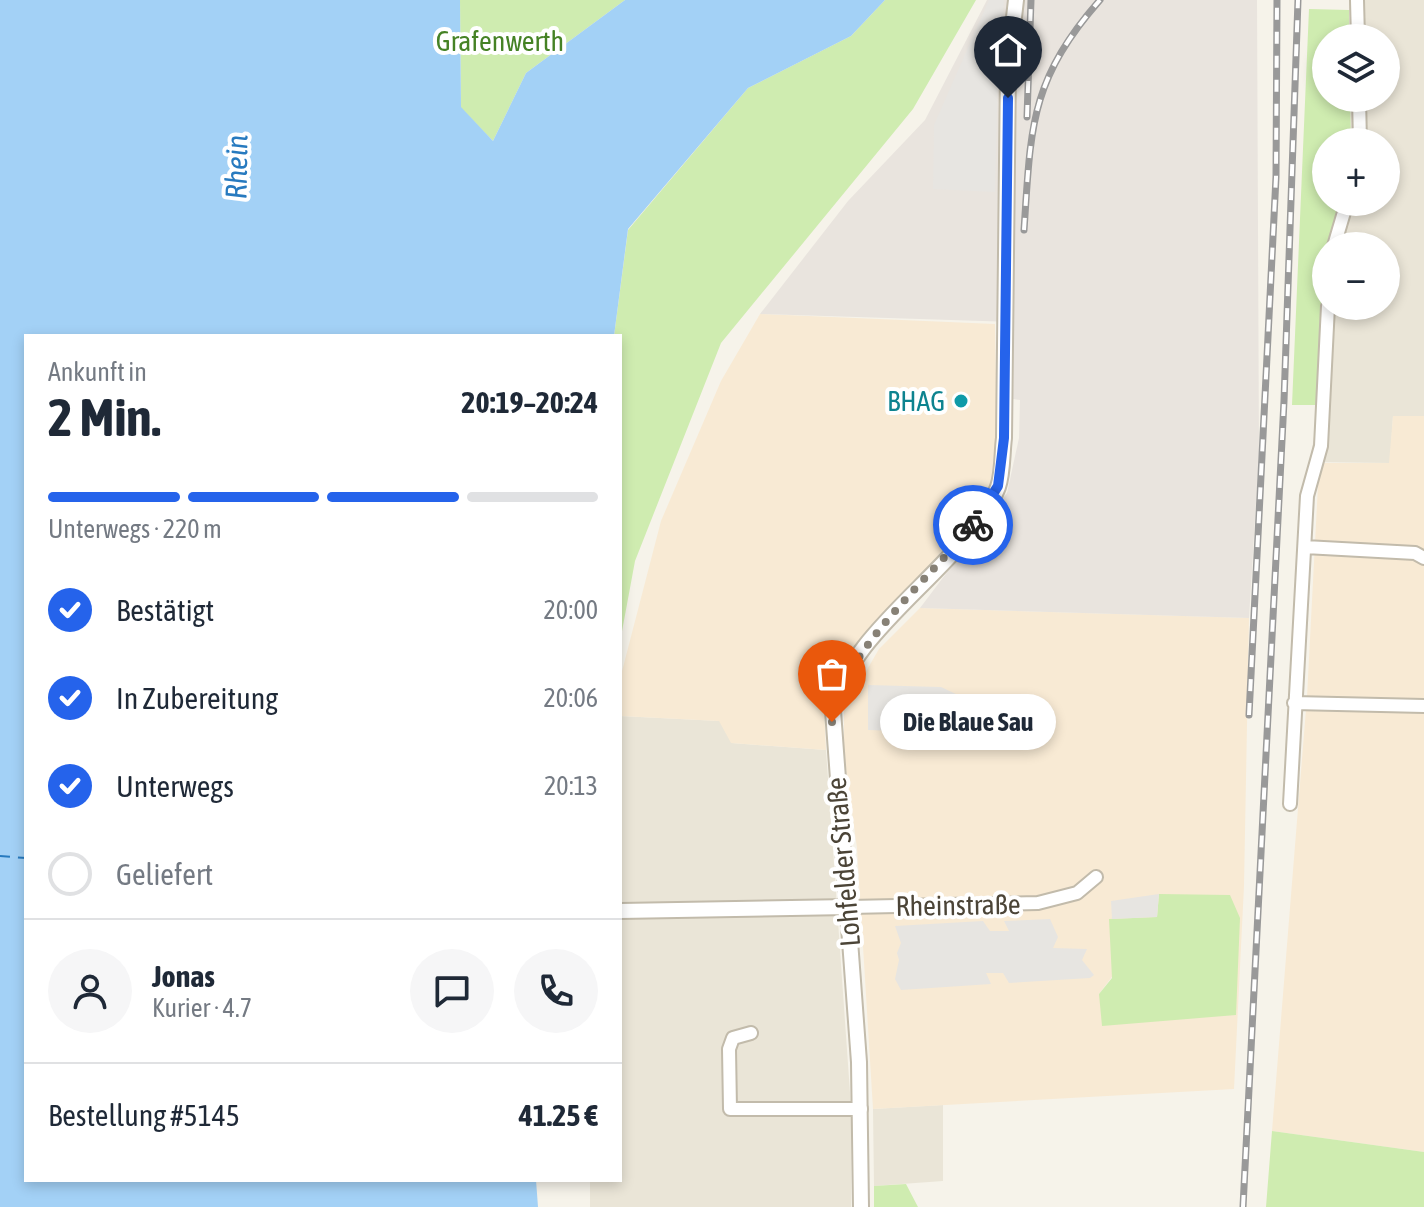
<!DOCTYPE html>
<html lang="de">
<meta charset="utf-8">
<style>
body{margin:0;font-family:"Asap Condensed",sans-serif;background:#f6f6f7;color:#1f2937;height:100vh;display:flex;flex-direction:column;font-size:30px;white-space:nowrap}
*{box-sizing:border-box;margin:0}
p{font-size:26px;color:#747a83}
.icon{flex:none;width:44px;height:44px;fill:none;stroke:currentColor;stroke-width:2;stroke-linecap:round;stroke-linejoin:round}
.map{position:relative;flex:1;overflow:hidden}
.side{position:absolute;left:24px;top:334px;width:598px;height:848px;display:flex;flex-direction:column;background:#fff;border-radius:0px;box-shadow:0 4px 12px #0003}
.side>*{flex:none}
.controls{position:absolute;left:1312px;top:24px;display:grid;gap:16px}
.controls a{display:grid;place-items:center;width:88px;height:88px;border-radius:50%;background:#fff;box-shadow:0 4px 12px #0003;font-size:40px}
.pin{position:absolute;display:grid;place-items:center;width:68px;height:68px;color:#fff;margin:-82px -34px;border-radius:50% 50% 50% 0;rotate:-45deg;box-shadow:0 0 8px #0007}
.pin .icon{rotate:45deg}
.courier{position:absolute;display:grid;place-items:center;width:80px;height:80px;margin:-40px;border:6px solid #2563eb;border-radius:50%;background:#fff;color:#222;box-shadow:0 2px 10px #0007}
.bubble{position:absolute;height:56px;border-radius:28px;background:#fff;box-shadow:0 4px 12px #0003;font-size:26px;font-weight:700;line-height:56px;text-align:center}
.summary em{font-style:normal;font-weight:700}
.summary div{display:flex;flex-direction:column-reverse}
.summary{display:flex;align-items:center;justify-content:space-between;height:136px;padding:0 24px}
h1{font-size:52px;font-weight:700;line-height:60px}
.bar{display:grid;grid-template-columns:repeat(4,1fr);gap:12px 8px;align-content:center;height:96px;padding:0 24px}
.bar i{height:10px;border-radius:6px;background:#e0e1e3}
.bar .selected{background:#2563eb}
.bar p{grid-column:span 4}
.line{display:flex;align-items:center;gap:20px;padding:0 24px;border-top:2px solid #e0e1e3}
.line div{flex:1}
.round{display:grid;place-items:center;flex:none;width:84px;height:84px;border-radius:42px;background:#f6f6f7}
ol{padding:0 24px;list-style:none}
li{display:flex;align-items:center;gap:24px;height:88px}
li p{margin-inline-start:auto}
li .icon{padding:8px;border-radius:50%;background:#2563eb;color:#fff;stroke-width:4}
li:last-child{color:#747a83}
li i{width:44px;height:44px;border:4px solid #e0e1e3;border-radius:50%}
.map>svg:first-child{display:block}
.residential{fill:#eae5d7}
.commercial{fill:#f8ead4;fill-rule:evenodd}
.industrial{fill:#e9e4de}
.green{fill:#cfecb0}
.parking{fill:#e7e5e1}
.water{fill:#a3d1f6}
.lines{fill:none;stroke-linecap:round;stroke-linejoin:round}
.ferry{stroke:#277abf;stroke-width:2;stroke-dasharray:10 8;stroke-linecap:butt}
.minor-casing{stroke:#c2bbab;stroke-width:16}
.tertiary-casing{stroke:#c2bbab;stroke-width:18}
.minor{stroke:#fff;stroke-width:12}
.tertiary{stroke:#fff;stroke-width:14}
.rail-casing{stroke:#999;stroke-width:7}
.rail{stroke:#fff;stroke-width:4;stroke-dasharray:12;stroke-linecap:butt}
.done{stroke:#878176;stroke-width:8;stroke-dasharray:0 14.4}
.route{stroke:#2563eb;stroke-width:10}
.culture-dot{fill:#0f9aa8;stroke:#fff;stroke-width:3}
.labels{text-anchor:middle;stroke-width:8;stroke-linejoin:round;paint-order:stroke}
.park-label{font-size:28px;fill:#458225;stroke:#fff}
.culture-label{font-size:28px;fill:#0d838f;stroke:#fff;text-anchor:end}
.street-label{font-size:28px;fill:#4b4437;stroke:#fff}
.water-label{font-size:30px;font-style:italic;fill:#277abf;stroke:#fff}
</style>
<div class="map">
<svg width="1424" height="1207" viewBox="0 0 1424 1207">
<rect width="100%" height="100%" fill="#f6f3ea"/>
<path class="residential" d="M1349,0H1424V416H1393L1390,463L1310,462L1319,405L1326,267V306H1386V246H1327L1341,202H1386V142H1351L1350,98H1386V38H1349Z
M620,716L720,721L732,743L826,750L851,1107V1207H590V1180H620Z
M943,1105V1181L874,1186L873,1109Z"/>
<path class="commercial" d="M760,314L995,324L997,424L991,485L969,520L866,637L835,678L824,707L826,750L731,743L719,721L620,716V679L661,521L721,381Z
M1393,416H1424V1152L1272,1131L1307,697L1319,466L1323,463H1389Z
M920,608L1249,618L1244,886L1234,1089L873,1109L857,848L844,754V709L879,649ZM1160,894L1236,1015L1099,994L1157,917Z"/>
<path class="industrial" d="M987,0H1257L1259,454L1249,618L920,608L1007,493L1019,438L1020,400L1013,399L1014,322L760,314L848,201L925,120Z"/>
<path class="green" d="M460,0H625L526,73L493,141L461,108Z
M885,0H976L913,109L721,343L635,561L620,642V336H614L628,230L748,88L851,36Z
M1309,9L1349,10V38H1326V98H1350L1351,142H1326V202H1341L1326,246L1319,405H1292Z
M1159,894L1230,895L1240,918L1236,1015L1102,1026L1099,994L1112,978L1109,919L1157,917Z
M1272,1131L1424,1152V1207H1266Z
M906,1184L918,1207H874V1186Z"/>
<path class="parking" d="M989,0H1004L998,69L995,192L933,189L934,125Z
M868,685L941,687L958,695V719L931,732L868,730Z
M1159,894L1157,917L1112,919L1111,901Z
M1050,919L1058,937L1053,948L1087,949L1082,960L1094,975L1090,978L1009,983L1003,973H986L991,984L901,990L895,979L899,960L897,953L901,943L895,926L983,921L990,931H1009L1004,921Z"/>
<path class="water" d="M0,0H460L461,107L493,141L526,73L625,0H885L851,36L748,88L628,229L614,336H26V1180H536L538,1207H0Z"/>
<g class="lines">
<path class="ferry" d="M0,856L26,858"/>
<g class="minor-casing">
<path id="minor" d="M1357,0L1358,38
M1359,98L1360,142
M1334,246L1347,202
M1305,547L1415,553L1424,558
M1294,703L1424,706
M1290,804L1307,496L1321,446L1328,306
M849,907L1038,903L1077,893L1096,877
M751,1033L733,1038L729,1049L730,1109H861"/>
</g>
<g class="tertiary-casing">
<path id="tertiary" d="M620,911L849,907
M861,1207L859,1062L833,711C847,628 969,564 998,487C1003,473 1002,453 1004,438L1008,69L1016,0"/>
</g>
<use href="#minor" class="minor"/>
<use href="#tertiary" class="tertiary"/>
<g class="rail-casing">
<path id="rail" d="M1027,117L1031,0
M1024,230C1031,128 1029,81 1100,0
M1249,715L1276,177L1277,0
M1243,1207L1284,401L1298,0"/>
</g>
<use href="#rail" class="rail"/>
</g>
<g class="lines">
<path class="done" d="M832,722C835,660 933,574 973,525"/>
<path class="route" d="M973,525L998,486L1004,438L1008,98"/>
</g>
<circle class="culture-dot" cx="961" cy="401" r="8"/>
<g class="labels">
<g class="park-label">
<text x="500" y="51">Grafenwerth</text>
</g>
<g class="culture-label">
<text x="945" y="411">BHAG</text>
</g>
<g class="street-label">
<text transform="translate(843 862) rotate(-95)" y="10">Lohfelder Straße</text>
<text transform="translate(958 905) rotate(-1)" y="10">Rheinstraße</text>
</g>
<g class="water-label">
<text transform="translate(237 167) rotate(-89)" y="10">Rhein</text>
</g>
</g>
</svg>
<div class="controls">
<a><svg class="icon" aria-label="layers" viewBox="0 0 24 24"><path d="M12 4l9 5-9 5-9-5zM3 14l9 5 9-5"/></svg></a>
<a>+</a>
<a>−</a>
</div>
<div class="pin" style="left:832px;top:722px;background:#ea580c"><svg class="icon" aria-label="bag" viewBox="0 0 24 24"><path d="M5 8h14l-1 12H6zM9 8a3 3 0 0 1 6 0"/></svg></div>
<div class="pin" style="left:1008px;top:98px;background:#1f2937"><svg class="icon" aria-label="home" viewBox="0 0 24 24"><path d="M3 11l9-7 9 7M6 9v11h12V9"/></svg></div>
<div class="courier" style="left:973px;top:525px"><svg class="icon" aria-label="bike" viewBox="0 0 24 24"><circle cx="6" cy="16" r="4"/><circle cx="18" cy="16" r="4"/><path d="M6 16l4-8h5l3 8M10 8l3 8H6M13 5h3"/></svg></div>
<div class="bubble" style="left:880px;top:694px;width:176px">Die Blaue Sau</div>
<section class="side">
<div class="summary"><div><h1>2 Min.</h1><p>Ankunft in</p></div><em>20:19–20:24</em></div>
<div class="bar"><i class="selected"></i><i class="selected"></i><i class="selected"></i><i></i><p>Unterwegs · 220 m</p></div>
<ol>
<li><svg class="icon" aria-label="check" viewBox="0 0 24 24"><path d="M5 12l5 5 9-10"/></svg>Bestätigt<p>20:00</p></li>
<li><svg class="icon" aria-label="check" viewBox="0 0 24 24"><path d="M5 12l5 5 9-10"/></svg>In Zubereitung<p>20:06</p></li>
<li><svg class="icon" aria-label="check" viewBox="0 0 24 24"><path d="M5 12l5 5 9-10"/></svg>Unterwegs<p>20:13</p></li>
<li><i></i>Geliefert</li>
</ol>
<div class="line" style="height:144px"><a class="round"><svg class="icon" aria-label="person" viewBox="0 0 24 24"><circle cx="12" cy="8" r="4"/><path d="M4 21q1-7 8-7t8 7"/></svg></a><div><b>Jonas</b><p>Kurier · 4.7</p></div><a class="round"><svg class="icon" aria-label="chat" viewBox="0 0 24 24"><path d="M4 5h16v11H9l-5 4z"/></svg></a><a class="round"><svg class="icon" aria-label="phone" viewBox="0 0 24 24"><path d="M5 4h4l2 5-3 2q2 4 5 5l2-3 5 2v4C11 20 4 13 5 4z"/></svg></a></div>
<div class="line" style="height:104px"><div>Bestellung #5145</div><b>41.25 €</b></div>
</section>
</div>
